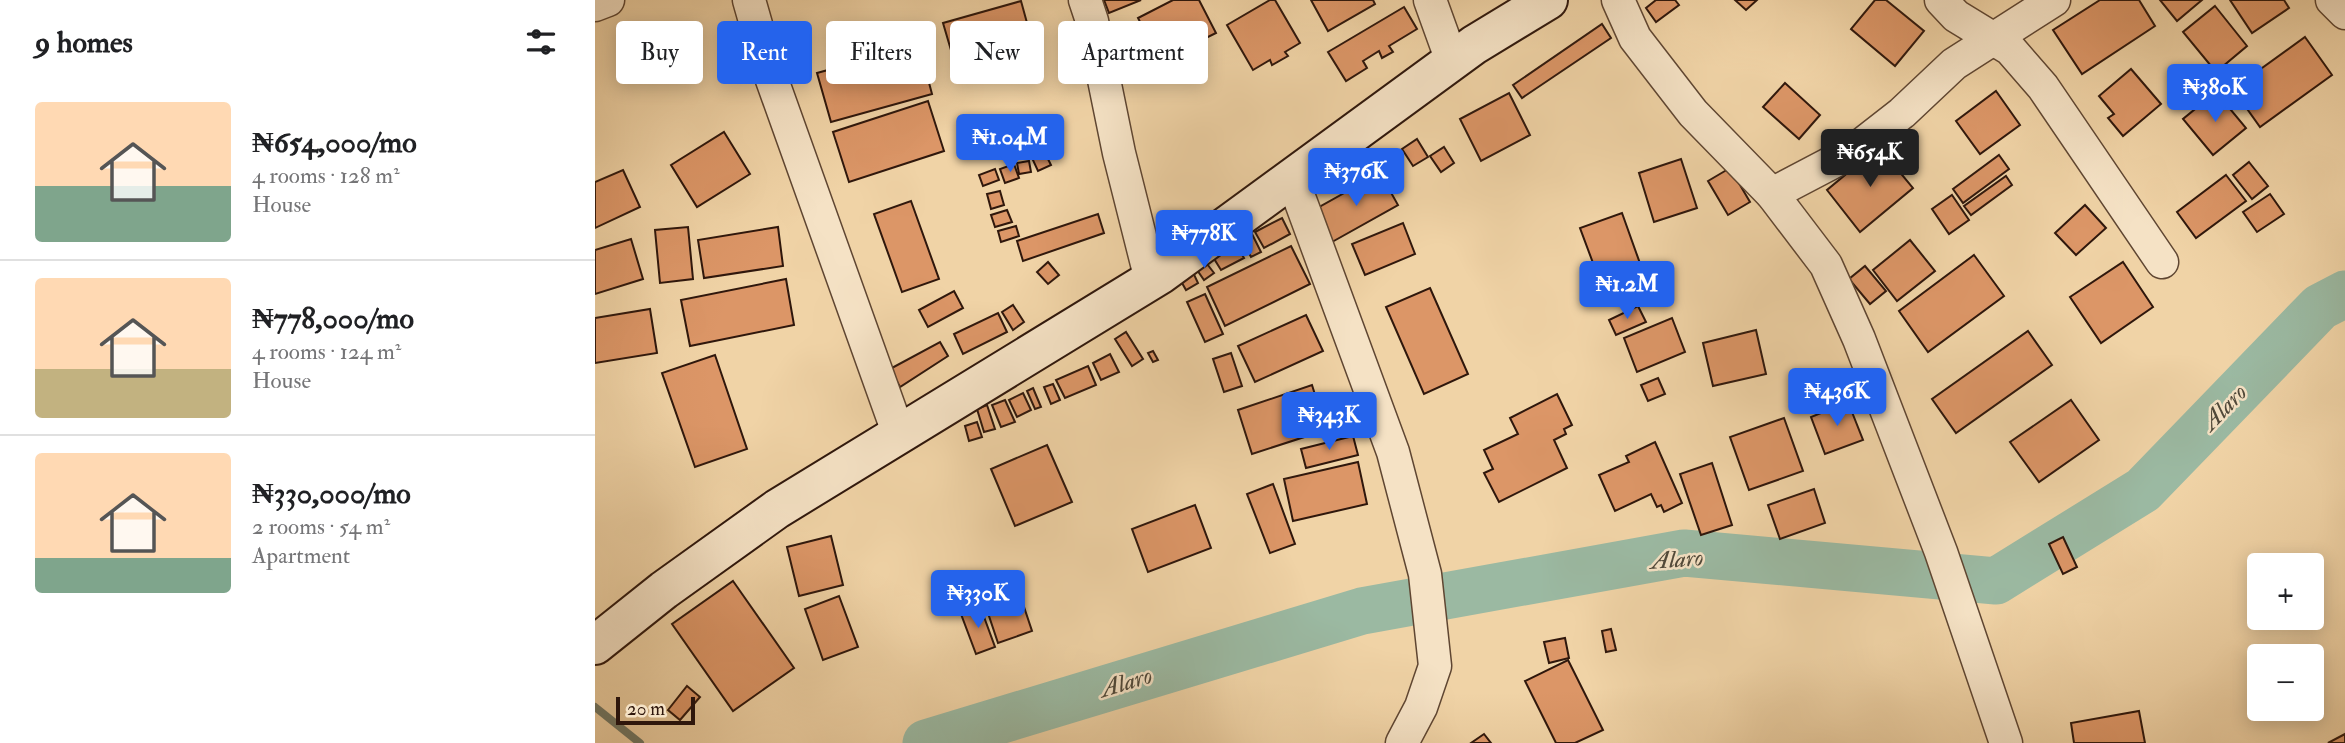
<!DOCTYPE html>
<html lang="en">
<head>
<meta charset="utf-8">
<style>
	:root { --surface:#fff; --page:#f2f2f2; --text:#202124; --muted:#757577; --line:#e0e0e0; --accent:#2563eb }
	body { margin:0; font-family:"IM FELL Double Pica",serif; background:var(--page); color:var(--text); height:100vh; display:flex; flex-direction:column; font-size:26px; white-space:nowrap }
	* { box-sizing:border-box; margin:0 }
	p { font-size:23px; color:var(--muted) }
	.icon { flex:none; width:38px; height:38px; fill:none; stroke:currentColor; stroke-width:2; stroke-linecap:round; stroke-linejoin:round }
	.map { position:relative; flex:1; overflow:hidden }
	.panel { display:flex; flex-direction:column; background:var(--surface); width:595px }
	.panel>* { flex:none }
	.banner { position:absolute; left:21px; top:21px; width:665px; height:63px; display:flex; gap:14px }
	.fabs { position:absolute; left:1652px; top:553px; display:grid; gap:14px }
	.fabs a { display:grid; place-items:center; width:77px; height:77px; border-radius:7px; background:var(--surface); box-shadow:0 4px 18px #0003; font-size:35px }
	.scale { position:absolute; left:21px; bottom:18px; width:79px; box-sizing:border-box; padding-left:7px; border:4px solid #2f170c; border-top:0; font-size:19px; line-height:24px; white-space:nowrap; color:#2f170c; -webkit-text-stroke:5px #f5e2c5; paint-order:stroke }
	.price { position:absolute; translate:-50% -60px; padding:0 16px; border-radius:7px; background:var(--accent); color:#fff; font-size:23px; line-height:46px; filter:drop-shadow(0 2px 4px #0008) }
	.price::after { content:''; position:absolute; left:50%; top:42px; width:21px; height:16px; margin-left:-10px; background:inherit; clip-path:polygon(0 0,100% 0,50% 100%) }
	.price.selected { background:#222; color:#fff }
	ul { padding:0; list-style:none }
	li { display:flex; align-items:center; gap:21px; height:175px; padding:0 35px }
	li+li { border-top:2px solid var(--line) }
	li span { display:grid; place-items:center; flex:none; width:196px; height:140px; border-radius:7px; color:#555 }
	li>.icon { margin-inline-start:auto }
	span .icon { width:84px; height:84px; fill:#fffc; stroke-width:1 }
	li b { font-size:30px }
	h2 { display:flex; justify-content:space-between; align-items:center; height:84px; padding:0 35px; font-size:30px }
	.chip { padding:0 24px; border-radius:7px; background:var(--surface); box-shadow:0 4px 18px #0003; font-size:24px; line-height:63px }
	.chip.selected { background:var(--accent); color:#fff }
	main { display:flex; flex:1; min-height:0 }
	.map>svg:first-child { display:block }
</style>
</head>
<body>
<main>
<section class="panel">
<h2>9 homes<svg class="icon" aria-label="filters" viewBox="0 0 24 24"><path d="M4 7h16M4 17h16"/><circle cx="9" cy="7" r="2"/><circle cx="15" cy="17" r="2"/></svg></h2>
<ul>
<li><span style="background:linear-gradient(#ffd9b3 60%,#7fa58c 0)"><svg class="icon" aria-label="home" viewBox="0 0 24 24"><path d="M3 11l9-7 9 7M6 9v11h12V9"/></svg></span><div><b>₦654,000/mo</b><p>4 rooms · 128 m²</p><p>House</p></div></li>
<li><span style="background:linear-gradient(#ffd9b3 65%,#c2b280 0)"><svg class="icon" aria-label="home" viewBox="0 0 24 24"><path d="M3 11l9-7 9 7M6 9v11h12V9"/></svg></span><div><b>₦778,000/mo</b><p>4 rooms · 124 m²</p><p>House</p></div></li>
<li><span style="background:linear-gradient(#ffd9b3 75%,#7fa58c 0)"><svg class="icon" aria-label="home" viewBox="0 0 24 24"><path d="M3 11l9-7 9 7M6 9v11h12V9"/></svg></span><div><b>₦330,000/mo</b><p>2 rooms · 54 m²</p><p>Apartment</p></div></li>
</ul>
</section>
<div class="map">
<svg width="1750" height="743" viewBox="0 0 1750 743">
	<rect width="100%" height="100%" fill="#f0d3a6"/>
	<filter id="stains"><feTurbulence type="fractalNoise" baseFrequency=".00286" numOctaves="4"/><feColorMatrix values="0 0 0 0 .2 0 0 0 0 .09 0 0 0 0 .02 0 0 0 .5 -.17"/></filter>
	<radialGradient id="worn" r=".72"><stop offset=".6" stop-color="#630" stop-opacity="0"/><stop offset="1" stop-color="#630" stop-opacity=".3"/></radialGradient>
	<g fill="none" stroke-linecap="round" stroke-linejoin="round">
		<path stroke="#707866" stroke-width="8" d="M0 707 45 743"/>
		<path stroke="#9bb9a2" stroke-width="47" d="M331 743 767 611 1089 553 1401 581 1548 490 1725 307 1750 294"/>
	</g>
	<g fill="#dc9667" stroke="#2f170c" stroke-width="2">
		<path d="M509 0H546L514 13Z"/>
		<path d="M578 0H604L621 33 601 43 599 39 581 48 585 54 567 64 543 18Z"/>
		<path d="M675 0H680L705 43 690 52 693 56 677 65 675 60 658 70 632 25Z"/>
		<path d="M716 0H778L780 4 733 31Z"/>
		<path d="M1061 0H1080L1084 5 1061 22 1051 8Z"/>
		<path d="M1140 0H1162L1151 10Z"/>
		<path d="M1280 0H1291L1329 31 1300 66 1256 29Z"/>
		<path d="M1505 0H1544L1560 26 1487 74 1458 30Z"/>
		<path d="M1565 0H1607L1582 21Z"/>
		<path d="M1635 0H1689L1694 8 1657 33Z"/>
		<path d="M426 1 440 52 363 74 348 23Z"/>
		<path d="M1620 6 1652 46 1621 72 1588 32Z"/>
		<path d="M809 7 822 29 794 46 798 52 787 58 784 51 768 61 772 68 751 81 733 52Z"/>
		<path d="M1007 24 1016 38 927 98 918 85Z"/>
		<path d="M1710 37 1737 75 1665 127 1638 89Z"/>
		<path d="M324 45 337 94 236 122 222 73Z"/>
		<path d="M606 51 610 58 599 64 595 56Z"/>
		<path d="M1536 69 1566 104 1528 136 1513 118 1519 114 1504 96Z"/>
		<path d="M1190 83 1225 115 1204 139 1168 107Z"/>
		<path d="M1401 91 1425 125 1385 154 1361 121Z"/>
		<path d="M1621 92 1651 128 1618 155 1588 119Z"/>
		<path d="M914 93 935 135 886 161 865 119Z"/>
		<path d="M333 101 349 151 254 182 238 132Z"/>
		<path d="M129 132 155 174 102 207 76 165Z"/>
		<path d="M822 139 833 157 818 166 807 149Z"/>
		<path d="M849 147 859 163 846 172 835 156Z"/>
		<path d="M1284 147 1318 188 1265 232 1232 190Z"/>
		<path d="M449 151 456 165 443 171 437 158Z"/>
		<path d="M1404 155 1414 169 1368 203 1358 189Z"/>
		<path d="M1086 159 1102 208 1059 222 1044 173Z"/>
		<path d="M434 161 436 172 424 174 422 163Z"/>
		<path d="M1654 162 1673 186 1657 199 1638 175Z"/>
		<path d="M419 164 424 178 410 183 405 169Z"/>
		<path d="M1135 168 1155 202 1133 215 1113 181Z"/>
		<path d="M400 169 404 180 388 186 384 175Z"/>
		<path d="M28 170 45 207 0 228V182Z"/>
		<path d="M785 173 803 205 737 242 719 210Z"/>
		<path d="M1631 175 1651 201 1601 238 1582 212Z"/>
		<path d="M1411 176 1417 185 1376 215 1369 206Z"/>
		<path d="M405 191 409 205 396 209 392 194Z"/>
		<path d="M1675 194 1689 214 1662 232 1648 212Z"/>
		<path d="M1357 195 1374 220 1354 234 1337 209Z"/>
		<path d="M316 201 344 279 307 292 279 214Z"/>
		<path d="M1490 205 1511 228 1481 255 1460 233Z"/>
		<path d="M412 210 417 222 400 227 396 215Z"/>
		<path d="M1027 213 1052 283 1011 298 985 228Z"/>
		<path d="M503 214 509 233 428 261 422 241Z"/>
		<path d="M687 218 695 234 669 248 660 232Z"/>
		<path d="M808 223 820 254 770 275 757 244Z"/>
		<path d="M421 226 424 236 406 242 403 231Z"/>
		<path d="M93 227 98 279 65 283 60 230Z"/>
		<path d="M183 227 188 266 109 278 103 240Z"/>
		<path d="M657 234 666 252 656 257 647 240Z"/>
		<path d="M36 239 48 279 0 294V250Z"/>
		<path d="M1315 240 1340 271 1302 301 1278 270Z"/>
		<path d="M641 244 649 258 626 270 618 257Z"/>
		<path d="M696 246 715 284 630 326 612 287Z"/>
		<path d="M1379 255 1409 296 1333 352 1304 311Z"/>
		<path d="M609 260 619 273 609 280 600 267Z"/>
		<path d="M453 262 464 275 453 284 442 272Z"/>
		<path d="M1528 262 1558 307 1506 343 1475 297Z"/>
		<path d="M595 266 603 283 591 290 582 274Z"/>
		<path d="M1270 266 1291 291 1275 304 1254 279Z"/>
		<path d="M191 279 199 325 95 346 86 300Z"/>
		<path d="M835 288 873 374 829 394 791 307Z"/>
		<path d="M359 291 368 308 333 327 324 310Z"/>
		<path d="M610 294 628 334 610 342 592 302Z"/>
		<path d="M418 305 429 322 418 330 407 312Z"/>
		<path d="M1043 306 1051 322 1021 335 1014 320Z"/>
		<path d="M55 309 62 353 0 363V318Z"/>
		<path d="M403 313 412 332 368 354 359 334Z"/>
		<path d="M711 315 728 351 660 382 643 346Z"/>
		<path d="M1077 318 1090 352 1042 372 1029 338Z"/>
		<path d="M1161 330 1171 374 1118 386 1108 343Z"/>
		<path d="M1433 331 1457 365 1361 433 1337 399Z"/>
		<path d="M531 332 548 359 537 366 520 339Z"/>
		<path d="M345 342 353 356 305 387 295 369Z"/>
		<path d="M558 351 563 360 558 362 553 353Z"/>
		<path d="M636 353 647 386 629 392 618 359Z"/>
		<path d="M515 354 524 372 506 380 498 363Z"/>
		<path d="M120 355 152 449 100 467 67 373Z"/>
		<path d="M493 366 501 385 470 398 461 380Z"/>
		<path d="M1063 378 1070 394 1053 401 1046 385Z"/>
		<path d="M458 384 465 400 456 404 449 387Z"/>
		<path d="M717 385 731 430 657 454 643 410Z"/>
		<path d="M438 388 446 407 440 409 432 391Z"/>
		<path d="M428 393 436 410 422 417 414 400Z"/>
		<path d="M962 394 977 425 969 429 971 434 959 440 972 468 904 502 889 473 898 469 889 450 923 434 915 418Z"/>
		<path d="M410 400 420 422 406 427 397 405Z"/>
		<path d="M1476 400 1504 440 1444 482 1415 442Z"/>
		<path d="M1253 402 1268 440 1230 454 1216 417Z"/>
		<path d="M392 405 400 429 389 432 382 409Z"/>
		<path d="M1189 418 1208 471 1154 490 1135 437Z"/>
		<path d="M382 422 387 437 374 441 370 426Z"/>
		<path d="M758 436 763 455 711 468 706 449Z"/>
		<path d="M1060 442 1087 503 1069 512 1066 505 1062 507 1056 494 1020 511 1004 475 1034 462 1031 456Z"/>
		<path d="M452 445 477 502 420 526 396 469Z"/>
		<path d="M763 462 772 504 698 521 689 479Z"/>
		<path d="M1117 463 1137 525 1106 535 1085 474Z"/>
		<path d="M678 484 700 544 675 553 652 494Z"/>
		<path d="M1219 489 1230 523 1185 539 1173 505Z"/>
		<path d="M600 505 616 548 553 572 537 529Z"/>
		<path d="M236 536 248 585 204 596 192 547Z"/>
		<path d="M1468 537 1482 567 1468 574 1454 544Z"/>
		<path d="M138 581 199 668 138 711 77 624Z"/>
		<path d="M422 586 437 631 403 643 388 598Z"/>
		<path d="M244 596 263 647 228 660 210 609Z"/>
		<path d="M385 606 400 647 381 654 366 614Z"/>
		<path d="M1016 629 1021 650 1011 652 1007 631Z"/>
		<path d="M970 638 974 658 954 663 949 642Z"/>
		<path d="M973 660 1008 730 980 743H961L930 681Z"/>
		<path d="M92 686 105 697 85 720 73 710Z"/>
		<path d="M1544 711 1550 743H1479L1476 723Z"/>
		<path d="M889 734 896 743H876Z"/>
		<path d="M1750 734V743H1733Z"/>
	</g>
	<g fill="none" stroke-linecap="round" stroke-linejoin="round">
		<g stroke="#5f4632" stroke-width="35">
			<g id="street">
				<path d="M154 0 176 77 304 435"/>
				<path d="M490 0 497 21 524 153 556 280"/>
				<path d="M835 0 857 61"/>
				<path d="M1023 0 1040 38 1098 113 1177 194 1231 265 1264 339 1346 552 1411 743"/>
				<path d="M1346 0 1361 16 1415 49 1448 87 1567 262"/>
				<path d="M1737 0 1750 13"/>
				<path d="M0 5 13 0"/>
				<path d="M697 178 798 452 830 574 840 666 826 707 807 743"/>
				<path d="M1177 194 1257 152 1307 113 1359 64 1459 0"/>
			</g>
		</g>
		<g stroke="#2f170c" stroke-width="42">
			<path id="secondary" d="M0 645 69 590 182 509 566 274 879 45 953 0"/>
		</g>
		<use href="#street" stroke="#f5e2c5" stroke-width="32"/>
		<use href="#secondary" stroke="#f5e2c5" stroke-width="38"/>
	</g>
	<g text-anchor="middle" stroke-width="5" stroke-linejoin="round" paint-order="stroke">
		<g font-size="24" font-style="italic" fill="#4f4839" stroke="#f5e2c5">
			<text transform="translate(1629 407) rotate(-46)" y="8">Alaro</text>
			<text transform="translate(1082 559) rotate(-4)" y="8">Alaro</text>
			<text transform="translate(531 682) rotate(-17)" y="8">Alaro</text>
		</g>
	</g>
	<rect width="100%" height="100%" filter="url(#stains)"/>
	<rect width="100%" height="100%" fill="url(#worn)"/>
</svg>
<div class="fabs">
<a>+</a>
<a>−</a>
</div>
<div class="scale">20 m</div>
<b class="price" style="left:1620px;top:124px">₦380K</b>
<b class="price" style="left:415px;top:174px">₦1.04M</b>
<b class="price selected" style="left:1275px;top:189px">₦654K</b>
<b class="price" style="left:761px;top:208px">₦376K</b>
<b class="price" style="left:609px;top:270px">₦778K</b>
<b class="price" style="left:1032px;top:321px">₦1.2M</b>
<b class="price" style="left:1242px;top:428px">₦436K</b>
<b class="price" style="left:734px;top:452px">₦343K</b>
<b class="price" style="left:383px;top:630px">₦330K</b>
<div class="banner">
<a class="chip">Buy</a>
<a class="chip selected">Rent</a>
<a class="chip">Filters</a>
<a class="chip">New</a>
<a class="chip">Apartment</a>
</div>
</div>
</main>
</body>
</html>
